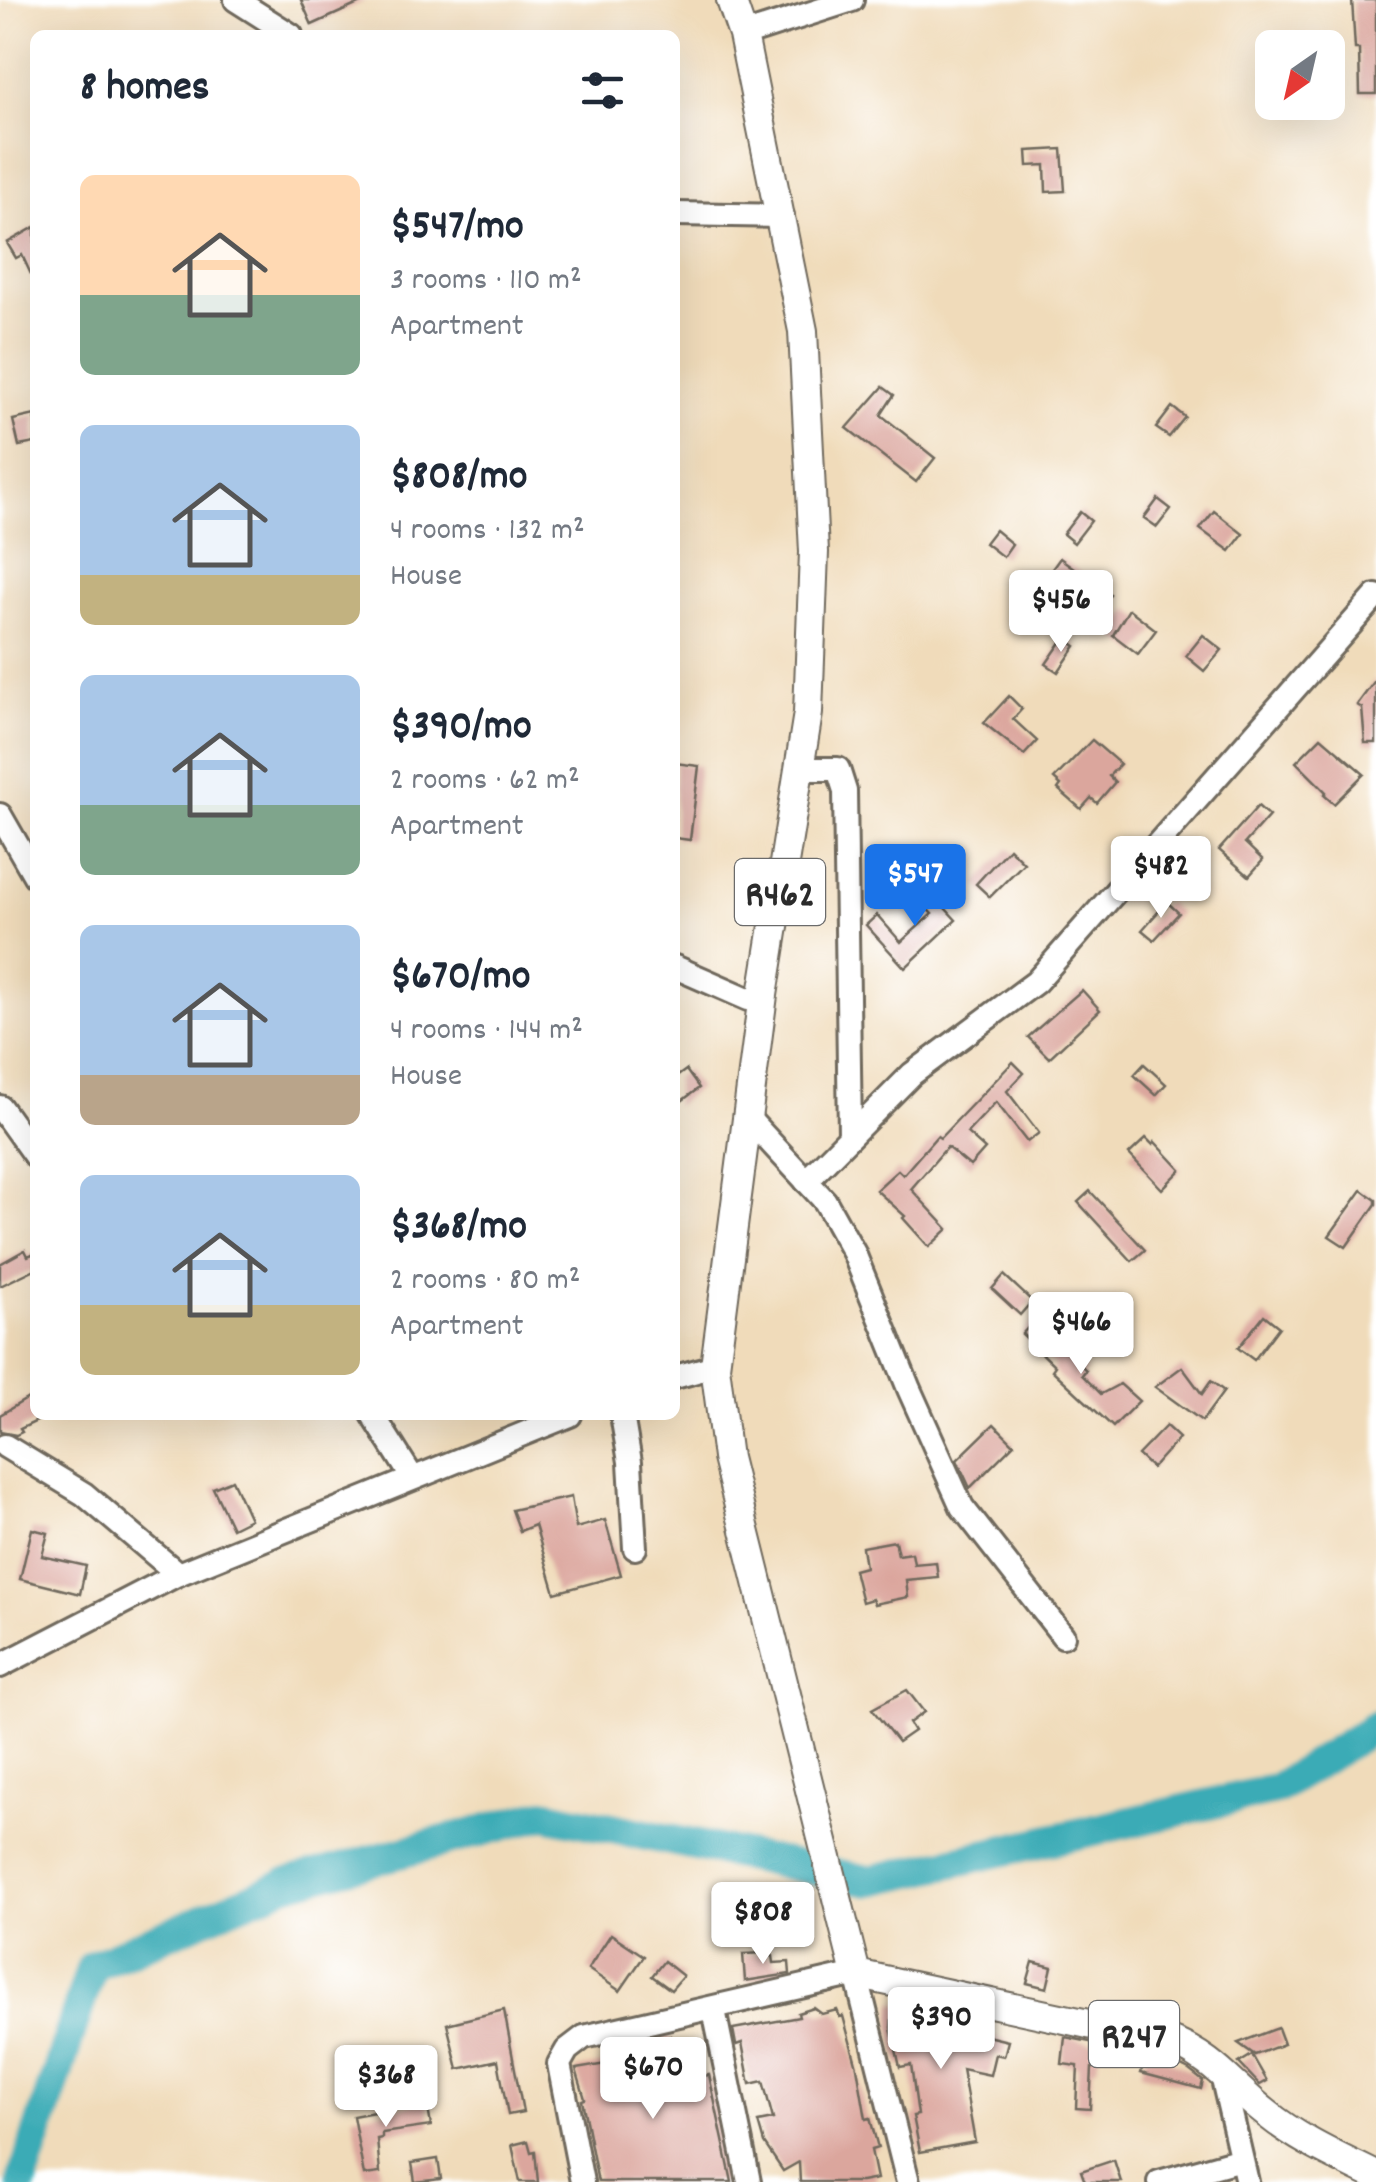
<!DOCTYPE html>
<html lang="en">
<head>
<meta charset="utf-8">
<style>
	:root { --surface:#fff; --page:#f6f6f7; --text:#1f2937; --muted:#747a83; --accent:#1a73e8 }
	body { margin:0; font-family:Dekko,sans-serif; background:var(--page); color:var(--text); height:100vh; display:flex; flex-direction:column; font-size:38px; white-space:nowrap }
	* { box-sizing:border-box; margin:0 }
	p { font-size:32px; color:var(--muted) }
	.icon { flex:none; width:55px; height:55px; fill:none; stroke:currentColor; stroke-width:2; stroke-linecap:round; stroke-linejoin:round }
	.map { position:relative; flex:1; overflow:hidden }
	.sheet { position:absolute; left:30px; top:30px; width:650px; height:1390px; display:flex; flex-direction:column; background:var(--surface); border-radius:15px; box-shadow:0 10px 40px #0002 }
	.sheet>* { flex:none }
	.needle { width:65px; rotate:214deg }
	.buttons { position:absolute; left:1255px; top:30px; display:grid; gap:20px }
	.buttons a { display:grid; place-items:center; width:90px; height:90px; border-radius:15px; background:var(--surface); box-shadow:0 10px 40px #0002; font-size:50px }
	.price { position:absolute; translate:-50% -85px; padding:0 22px; border-radius:10px; background:#fff; color:#222; font-size:32px; line-height:65px; filter:drop-shadow(0 2px 5px #0008) }
	.price::after { content:''; position:absolute; left:50%; top:60px; width:30px; height:22px; margin-left:-15px; background:inherit; clip-path:polygon(0 0,100% 0,50% 100%) }
	.price.on { background:var(--accent); color:#fff }
	ul { padding:0; list-style:none }
	li { display:flex; align-items:center; gap:30px; height:250px; padding:0 50px }
	li span { display:grid; place-items:center; flex:none; width:280px; height:200px; border-radius:15px; color:#555 }
	li>.icon { margin-inline-start:auto }
	span .icon { width:120px; height:120px; fill:#fffc; stroke-width:1 }
	li b { font-size:42px }
	h2 { display:flex; justify-content:space-between; align-items:center; height:120px; padding:0 50px; font-size:42px }
	.map>svg:first-child { display:block }
</style>
</head>
<body>
<div class="map">
<svg width="1376" height="2182" viewBox="0 0 1376 2182">
	<rect width="100%" height="100%" fill="#fff"/>
	<filter id="ink" filterUnits="userSpaceOnUse"><feTurbulence type="fractalNoise" baseFrequency=".01" numOctaves="2"/><feDisplacementMap in="SourceGraphic" scale="20" xChannelSelector="R" yChannelSelector="G"/><feConvolveMatrix kernelMatrix="1 2 1 2 8 2 1 2 1" color-interpolation-filters="sRGB"/></filter>
	<filter id="wash" filterUnits="userSpaceOnUse"><feTurbulence type="fractalNoise" baseFrequency=".0048" numOctaves="4" result="noise"/><feDisplacementMap in="SourceGraphic" scale="40" xChannelSelector="R" yChannelSelector="G"/><feGaussianBlur stdDeviation="2.25" result="paint"/><feColorMatrix in="noise" values="0 0 0 0 0 0 0 0 0 0 0 0 0 0 0 0 0 1.4 0 .05"/><feComposite in="paint" operator="in"/></filter>
	<g filter="url(#wash)">
		<rect width="100%" height="100%" fill="#f0dbba"/>
		<g fill="none" stroke-linecap="round" stroke-linejoin="round">
			<path stroke="#3aabb6" stroke-width="32" d="M22 2182 92 1966 285 1884 544 1814 869 1881 1276 1789 1376 1726"/>
		</g>
		<g id="blocks">
			<g fill="#dba69d">
				<path d="M301 0H367L312 25Z"/>
				<path d="M1352 0H1376V94H1360L1359 49H1355Z"/>
				<path d="M1062 149 1065 191 1046 192 1045 165 1028 166 1027 151Z"/>
				<path d="M35 227V283L22 255 16 258 7 243Z"/>
				<path d="M883 387 894 395 881 415 935 458 916 482 847 428Z"/>
				<path d="M1172 407 1185 417 1169 437 1156 428Z"/>
				<path d="M35 415V443L19 446 13 420Z"/>
				<path d="M1158 499 1171 509 1157 527 1144 518Z"/>
				<path d="M1214 511 1243 534 1230 551 1200 529Z"/>
				<path d="M1080 512 1091 521 1074 543 1063 534Z"/>
				<path d="M995 530 1012 544 1003 557 985 543Z"/>
				<path d="M1060 558 1110 594 1092 620 1042 583Z"/>
				<path d="M1129 609 1156 630 1138 654 1113 635Z"/>
				<path d="M1203 635 1222 650 1204 671 1186 656Z"/>
				<path d="M1064 638 1076 646 1058 672 1046 664Z"/>
				<path d="M1376 679V743H1365L1362 708 1357 705Z"/>
				<path d="M1009 696 1022 709 1013 719 1037 741 1024 755 984 723Z"/>
				<path d="M1321 737 1364 774 1334 804 1324 795 1326 792 1296 762Z"/>
				<path d="M1092 740 1120 764 1109 776 1115 782 1097 803 1091 798 1081 809 1058 789 1061 785 1054 779Z"/>
				<path d="M675 763 699 766 690 840 675 838Z"/>
				<path d="M1258 806 1269 816 1245 843 1263 860 1249 876 1219 850Z"/>
				<path d="M1009 848 1024 863 990 897 976 884Z"/>
				<path d="M922 883 956 920 905 968 866 925 877 915 901 942 932 914 912 893Z"/>
				<path d="M1167 902 1179 913 1154 940 1142 930Z"/>
				<path d="M1082 990 1100 1010 1049 1058 1028 1037Z"/>
				<path d="M1013 1062 1024 1073 1007 1091 1039 1133 1027 1142 996 1102 967 1133 985 1149 970 1166 947 1147 911 1189 948 1229 929 1247 903 1218 905 1216 876 1190 898 1170 903 1175 937 1136 940 1138Z"/>
				<path d="M1144 1064 1166 1084 1156 1095 1134 1075Z"/>
				<path d="M686 1070 699 1088 675 1106V1078Z"/>
				<path d="M1146 1138 1153 1145 1155 1142 1181 1170 1162 1189 1129 1154Z"/>
				<path d="M1362 1190 1376 1200V1204L1346 1247 1329 1236Z"/>
				<path d="M1090 1191 1145 1250 1132 1261 1078 1202Z"/>
				<path d="M25 1250 28 1256 35 1253V1269L0 1286V1264Z"/>
				<path d="M1004 1275 1032 1301 1020 1315 992 1289Z"/>
				<path d="M1264 1315 1279 1327 1254 1360 1238 1348Z"/>
				<path d="M1036 1319 1086 1370 1082 1375 1101 1394 1120 1384 1139 1401 1113 1427 1052 1370 1055 1366 1022 1334Z"/>
				<path d="M1182 1367 1202 1394 1211 1381 1224 1391 1202 1421 1155 1387Z"/>
				<path d="M35 1394V1415L41 1419 20 1429 22 1432 16 1435 0 1432V1415Z"/>
				<path d="M994 1424 1014 1444 970 1488 957 1460Z"/>
				<path d="M1166 1426 1179 1438 1152 1468 1138 1455Z"/>
				<path d="M232 1480 250 1519 232 1528 213 1488Z"/>
				<path d="M571 1497 576 1528 605 1520 621 1575 555 1593 535 1525 520 1531 512 1510Z"/>
				<path d="M32 1529 48 1533 42 1556 86 1566 80 1594 20 1579Z"/>
				<path d="M895 1541 898 1555 912 1553 914 1564 936 1562 938 1577 906 1580 908 1597 874 1604 872 1599 862 1602 854 1570 865 1567 862 1547Z"/>
				<path d="M907 1690 924 1712 909 1723 914 1731 898 1742 872 1709Z"/>
				<path d="M611 1934 644 1956 620 1991 588 1969Z"/>
				<path d="M766 1953V1956H773L774 1963 789 1962 790 1974 745 1981 743 1954Z"/>
				<path d="M664 1961 683 1976 671 1990 652 1976Z"/>
				<path d="M1033 1962 1052 1967 1047 1988 1027 1983Z"/>
				<path d="M893 2002 919 2006 918 2013 967 2020 966 2031 1008 2041 1004 2056 995 2054 990 2075 962 2069 975 2142 920 2152 913 2116 918 2115 911 2065 900 2067 891 2028Z"/>
				<path d="M814 2008 822 2014 837 2010 840 2017 843 2016 857 2067 866 2119 870 2118 878 2148 871 2150 877 2179 861 2182H800L799 2162 783 2171 764 2143 758 2122 773 2119 763 2081 750 2084 742 2043 736 2045 733 2029 799 2017 798 2013Z"/>
				<path d="M504 2010 523 2112 508 2115 498 2060 458 2069 447 2024Z"/>
				<path d="M1278 2028 1284 2044 1255 2055 1238 2043Z"/>
				<path d="M670 2036 678 2081 709 2075 732 2182H598L582 2100 585 2099 576 2069 654 2056 651 2040Z"/>
				<path d="M1065 2037 1100 2044 1097 2068H1092L1090 2109 1076 2108 1078 2066 1062 2064Z"/>
				<path d="M1146 2054 1167 2059 1189 2070 1203 2081 1201 2089 1141 2073Z"/>
				<path d="M1252 2055 1267 2081 1260 2085 1239 2063Z"/>
				<path d="M427 2102 431 2126 382 2133V2138L377 2139 380 2173 364 2175 353 2116Z"/>
				<path d="M528 2141 531 2152 535 2151 538 2182H520L512 2145Z"/>
				<path d="M438 2159 441 2179 415 2182 412 2163Z"/>
				<path d="M1114 2160 1121 2182H1085L1081 2171Z"/>
			</g>
		</g>
	</g>
	<g filter="url(#ink)">
		<use href="#blocks" fill-opacity="0" stroke="#70695d" stroke-width="2.5"/>
		<g fill="none" stroke-linecap="round" stroke-linejoin="round">
			<g stroke="#70695d" stroke-width="28">
				<g id="minor">
					<path d="M236 0 291 35"/>
					<path d="M743 35 852 0"/>
					<path d="M675 214 782 216"/>
					<path d="M799 769H838L845 791 850 1135"/>
					<path d="M0 815 35 876"/>
					<path d="M675 967 748 999 763 995"/>
					<path d="M0 1107 35 1156"/>
					<path d="M747 1117 825 1201 854 1253 909 1389 962 1507 1063 1636"/>
					<path d="M806 1181 912 1074 1036 982 1376 596"/>
					<path d="M675 1377 715 1366"/>
					<path d="M373 1415 412 1477"/>
					<path d="M622 1415 630 1462 635 1548"/>
					<path d="M5 1446 84 1494 178 1574"/>
					<path d="M0 1666 178 1574 570 1415"/>
					<path d="M714 2010 749 2182"/>
					<path d="M1221 2071 1247 2182"/>
					<path d="M582 2182 559 2064 567 2050 584 2037 856 1974 908 2182"/>
					<path d="M1159 2182 1241 2159"/>
				</g>
			</g>
			<g stroke="#70695d" stroke-width="32">
				<path id="major" d="M731 0 743 35 803 331 814 552 808 713 763 995 715 1366 727 1458 856 1974 1172 2042C1212 2057 1233 2087 1266 2113 1299 2140 1338 2157 1376 2176"/>
			</g>
			<use href="#minor" stroke="#fff" stroke-width="22"/>
			<use href="#major" stroke="#fff" stroke-width="28"/>
		</g>
	</g>
	<g text-anchor="middle" stroke-width="10" stroke-linejoin="round" paint-order="stroke">
		<g fill="#fff" stroke="#6b6b6b" stroke-width="2.5">
			<rect x="735" y="859" width="90" height="66" rx="8"/>
			<rect x="1089" y="2001" width="90" height="66" rx="8"/>
		</g>
		<g font-size="38" font-weight="bold" fill="#2b2b2b">
			<text x="780" y="905">R462</text>
			<text x="1134" y="2047">R247</text>
		</g>
	</g>
</svg>
<div class="buttons">
<a><svg class="needle" viewBox="-14 -14 28 28"><path d="M0-13l5 13h-10z" fill="#e53935"/><path d="M0 13l5-13h-10z" fill="#747a83"/></svg></a>
</div>
<b class="price" style="left:1061px;top:655px">$456</b>
<b class="price" style="left:1161px;top:921px">$482</b>
<b class="price on" style="left:915px;top:929px">$547</b>
<b class="price" style="left:1081px;top:1377px">$466</b>
<b class="price" style="left:763px;top:1967px">$808</b>
<b class="price" style="left:941px;top:2072px">$390</b>
<b class="price" style="left:653px;top:2122px">$670</b>
<b class="price" style="left:386px;top:2130px">$368</b>
<section class="sheet">
<h2>8 homes<svg class="icon" aria-label="filters" viewBox="0 0 24 24"><path d="M4 7h16M4 17h16"/><circle cx="9" cy="7" r="2"/><circle cx="15" cy="17" r="2"/></svg></h2>
<ul>
<li><span style="background:linear-gradient(#ffd9b3 60%,#7fa58c 0)"><svg class="icon" aria-label="home" viewBox="0 0 24 24"><path d="M3 11l9-7 9 7M6 9v11h12V9"/></svg></span><div><b>$547/mo</b><p>3 rooms · 110 m²</p><p>Apartment</p></div></li>
<li><span style="background:linear-gradient(#a9c7e8 75%,#c2b280 0)"><svg class="icon" aria-label="home" viewBox="0 0 24 24"><path d="M3 11l9-7 9 7M6 9v11h12V9"/></svg></span><div><b>$808/mo</b><p>4 rooms · 132 m²</p><p>House</p></div></li>
<li><span style="background:linear-gradient(#a9c7e8 65%,#7fa58c 0)"><svg class="icon" aria-label="home" viewBox="0 0 24 24"><path d="M3 11l9-7 9 7M6 9v11h12V9"/></svg></span><div><b>$390/mo</b><p>2 rooms · 62 m²</p><p>Apartment</p></div></li>
<li><span style="background:linear-gradient(#a9c7e8 75%,#b9a48a 0)"><svg class="icon" aria-label="home" viewBox="0 0 24 24"><path d="M3 11l9-7 9 7M6 9v11h12V9"/></svg></span><div><b>$670/mo</b><p>4 rooms · 144 m²</p><p>House</p></div></li>
<li><span style="background:linear-gradient(#a9c7e8 65%,#c2b280 0)"><svg class="icon" aria-label="home" viewBox="0 0 24 24"><path d="M3 11l9-7 9 7M6 9v11h12V9"/></svg></span><div><b>$368/mo</b><p>2 rooms · 80 m²</p><p>Apartment</p></div></li>
</ul>
</section>
</div>
</body>
</html>
